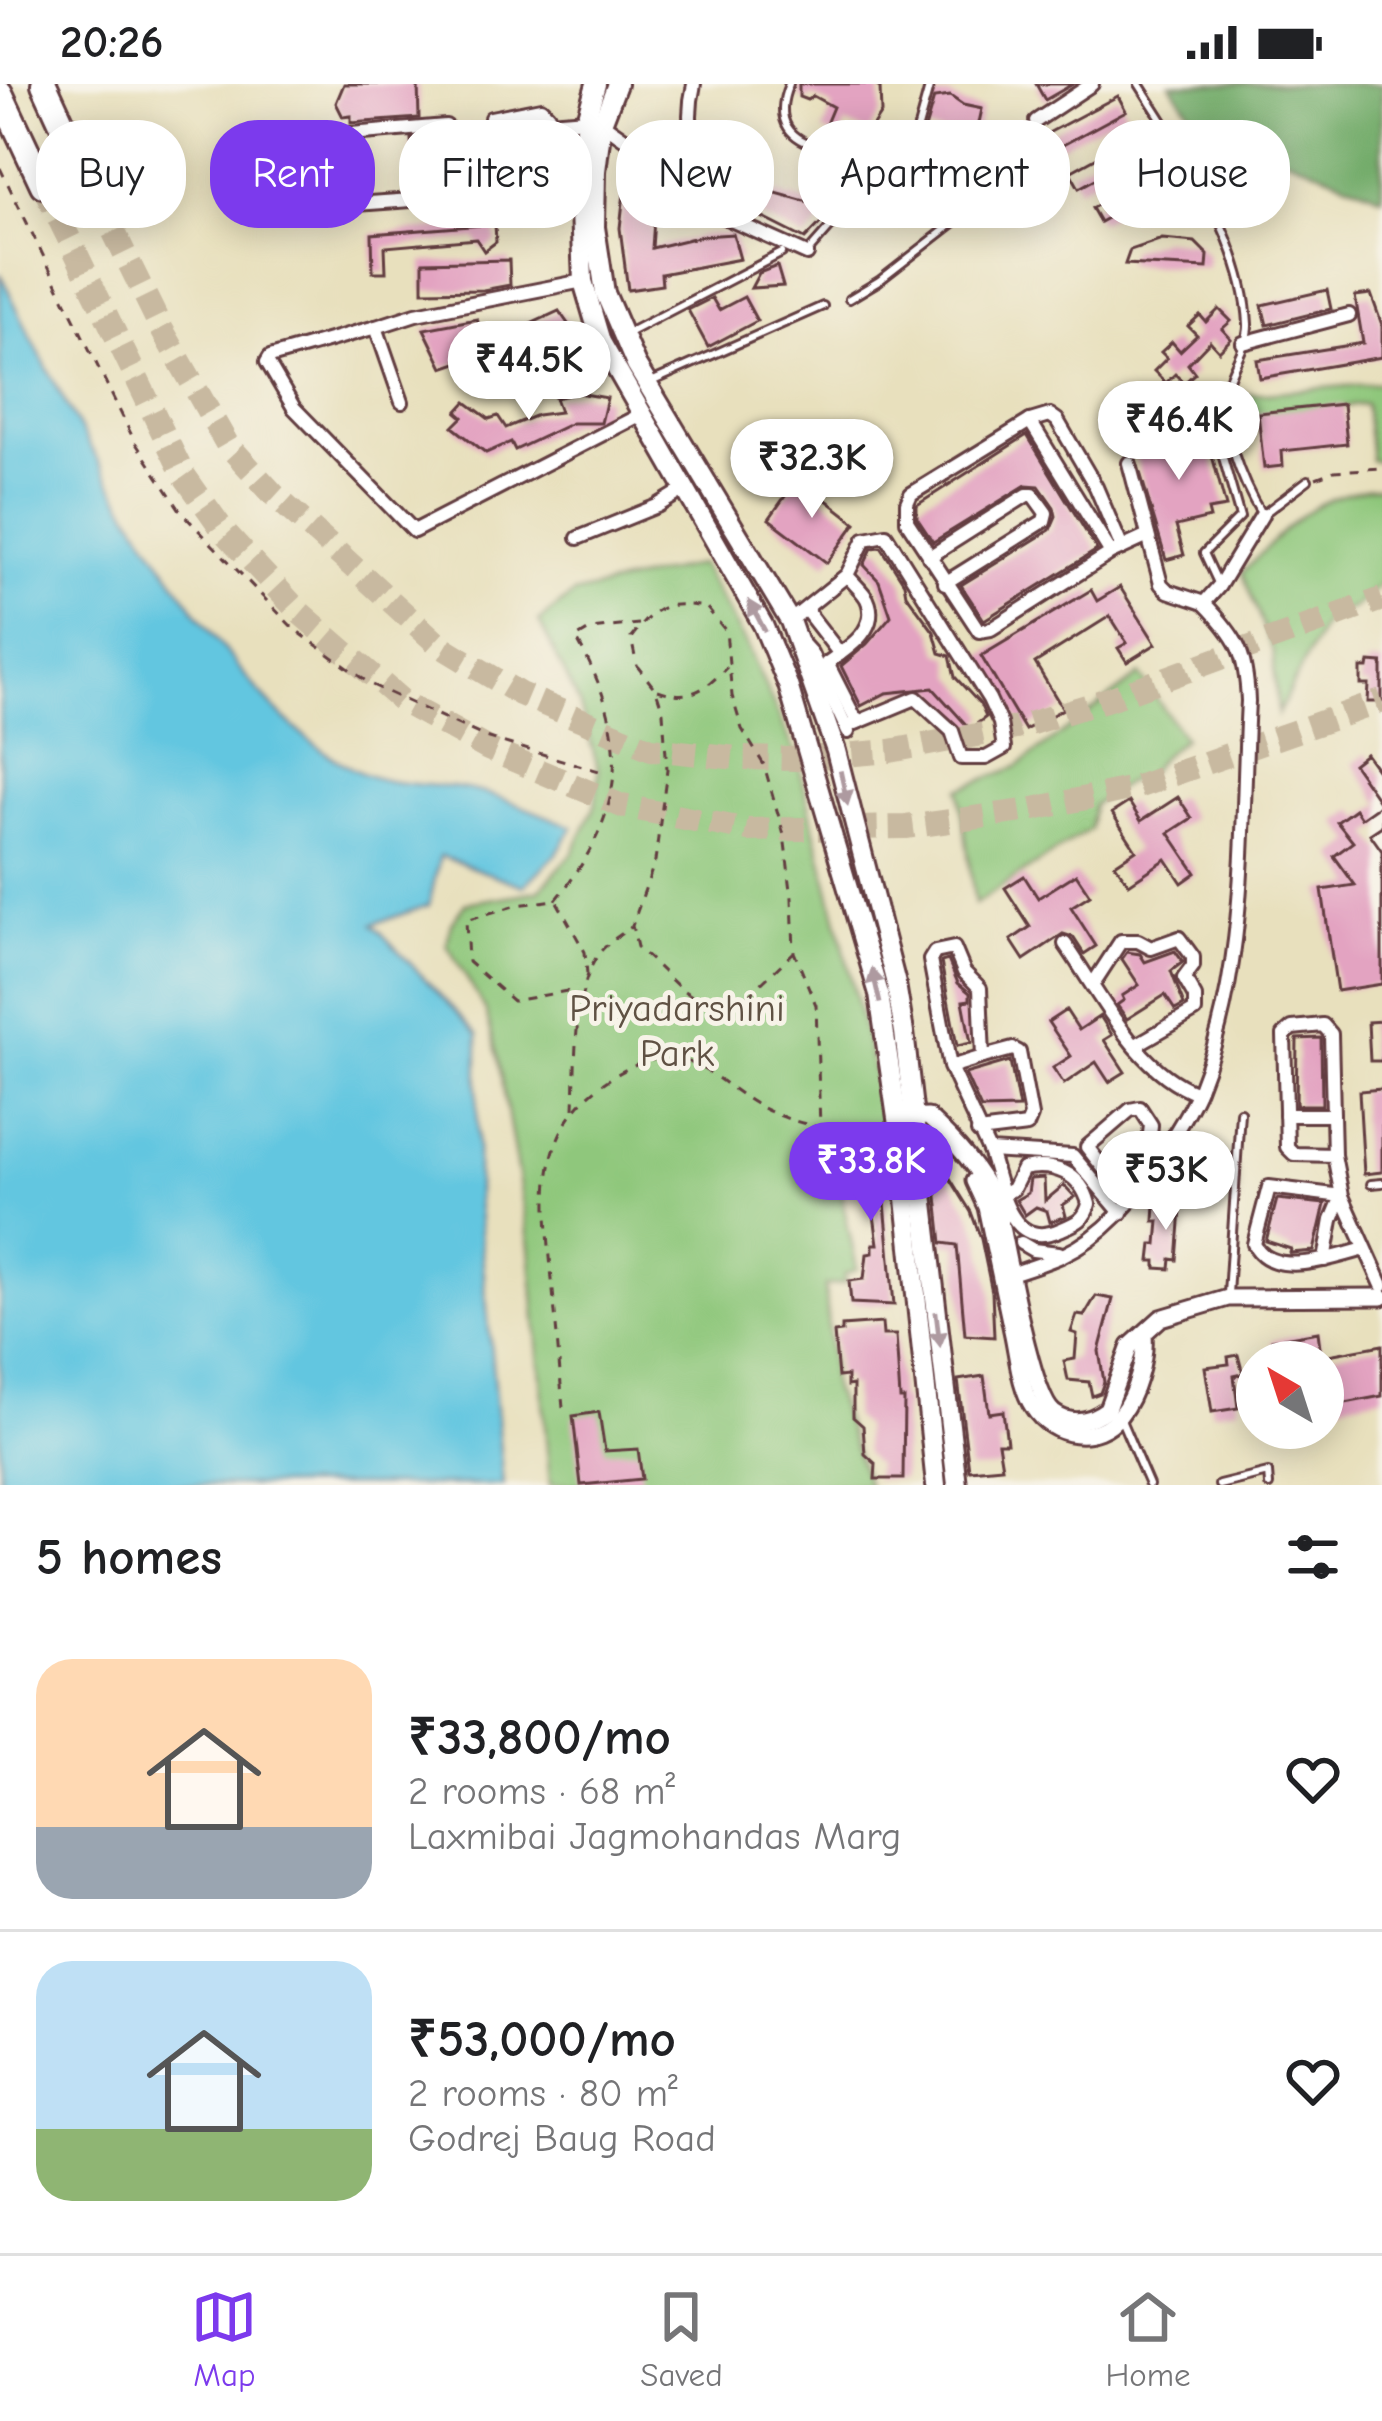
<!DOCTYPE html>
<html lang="en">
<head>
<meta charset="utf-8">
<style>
	:root { --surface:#fff; --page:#f6f6f6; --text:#202124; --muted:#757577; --line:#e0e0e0; --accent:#7c3aed }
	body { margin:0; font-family:"Comic Neue",sans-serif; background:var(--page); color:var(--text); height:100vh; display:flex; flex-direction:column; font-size:45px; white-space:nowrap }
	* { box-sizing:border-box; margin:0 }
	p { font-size:39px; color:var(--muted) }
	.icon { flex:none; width:66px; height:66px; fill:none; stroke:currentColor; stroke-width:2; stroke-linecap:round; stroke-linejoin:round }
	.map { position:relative; height:1401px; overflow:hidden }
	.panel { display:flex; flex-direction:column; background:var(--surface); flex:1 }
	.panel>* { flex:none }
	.banner { position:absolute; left:36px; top:36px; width:1311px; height:108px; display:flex; gap:24px }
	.needle { width:78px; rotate:321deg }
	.tools { position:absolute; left:1236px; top:1257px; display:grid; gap:24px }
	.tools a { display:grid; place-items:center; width:108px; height:108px; border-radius:50%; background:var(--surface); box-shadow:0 6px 30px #0003; font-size:60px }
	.price { position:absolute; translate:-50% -102px; padding:0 27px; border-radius:42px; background:#fff; color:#222; font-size:39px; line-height:78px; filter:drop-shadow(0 3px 6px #0008) }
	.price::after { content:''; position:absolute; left:50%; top:72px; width:36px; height:27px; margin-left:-18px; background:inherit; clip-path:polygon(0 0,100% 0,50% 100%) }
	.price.selected { background:var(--accent); color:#fff }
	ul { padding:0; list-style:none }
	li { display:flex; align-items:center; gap:36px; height:300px; padding:0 36px }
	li+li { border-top:3px solid var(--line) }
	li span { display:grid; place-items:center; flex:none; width:336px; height:240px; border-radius:36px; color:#555 }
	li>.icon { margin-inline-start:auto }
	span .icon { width:144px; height:144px; fill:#fffc; stroke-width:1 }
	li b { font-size:51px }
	h2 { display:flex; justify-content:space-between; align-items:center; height:144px; padding:0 36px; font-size:51px }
	.tag { padding:0 42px; border-radius:48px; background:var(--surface); box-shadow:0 6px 30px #0003; font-size:42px; line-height:108px }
	.tag.selected { background:var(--accent); color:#fff }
	.status { display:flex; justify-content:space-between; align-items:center; height:84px; padding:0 60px; background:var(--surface); direction:ltr }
	.status svg { height:33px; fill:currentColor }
	.tabs { display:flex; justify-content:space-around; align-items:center; height:168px; border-top:3px solid var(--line); background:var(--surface); font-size:33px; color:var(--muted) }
	.tabs a { display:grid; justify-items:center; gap:6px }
	.tabs .selected { color:var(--accent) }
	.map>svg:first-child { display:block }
</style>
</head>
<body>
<div class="status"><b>20:26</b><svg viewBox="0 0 49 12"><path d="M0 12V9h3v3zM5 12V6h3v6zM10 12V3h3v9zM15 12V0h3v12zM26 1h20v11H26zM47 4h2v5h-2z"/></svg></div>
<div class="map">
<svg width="1382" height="1401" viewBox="0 0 1382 1401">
	<rect width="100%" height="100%" fill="#f7f3e8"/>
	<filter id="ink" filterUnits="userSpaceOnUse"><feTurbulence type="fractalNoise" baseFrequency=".00833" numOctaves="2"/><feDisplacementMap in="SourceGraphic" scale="24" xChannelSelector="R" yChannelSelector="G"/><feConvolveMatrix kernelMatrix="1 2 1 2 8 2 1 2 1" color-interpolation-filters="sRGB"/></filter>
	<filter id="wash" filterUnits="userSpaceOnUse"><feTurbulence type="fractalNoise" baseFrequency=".004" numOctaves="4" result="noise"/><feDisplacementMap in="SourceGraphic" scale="48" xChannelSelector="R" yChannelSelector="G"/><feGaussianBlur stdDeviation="2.7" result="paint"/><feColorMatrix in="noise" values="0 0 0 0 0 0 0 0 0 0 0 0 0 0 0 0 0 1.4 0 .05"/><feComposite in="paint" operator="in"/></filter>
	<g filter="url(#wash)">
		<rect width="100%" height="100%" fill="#e8e0bd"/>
		<g fill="#8fc77b" stroke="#6c7353" stroke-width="3">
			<path d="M1382 299V377L1371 376 1365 320 1235 335 1231 312Z"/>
			<path d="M1370 404H1382V498L1355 523 1326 535 1278 630 1273 568 1242 489C1288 444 1303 416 1370 404Z"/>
			<path d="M700 480 747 562 797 673 884 1029 888 1050 829 1052 857 1185 844 1191 845 1199 825 1202 832 1302 868 1401H550L530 1163 498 973 485 925 447 861 451 839 466 819 538 807 573 769 595 722 599 687 579 619 539 537 574 510Z"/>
			<path d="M1140 591 1184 654 1161 673 1143 697H1129L1093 721 1090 745 975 820 959 705 1017 683Z"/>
		</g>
		<path fill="#73ac6b" stroke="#5e664b" stroke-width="3" d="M1170 0H1382V113L1197 37Z"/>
		<path fill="#62c6e0" stroke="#567286" stroke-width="3" d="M0 189C58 311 114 413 193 523 237 584 285 649 353 685 387 703 423 699 460 704 499 710 537 729 573 743L556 770 524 802 440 772 429 821 373 840 478 951 477 1113 503 1401H0Z"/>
		<g id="blocks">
			<g fill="#e3a3c1">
				<path d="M344 0H418L419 34 351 39V32L343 33 336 19Z"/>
				<path d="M799 0H873L880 4 881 29 868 49 846 40 840 54 823 47 833 23 813 12 807 16 799 13Z"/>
				<path d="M1036 0H1073L1045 16Z"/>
				<path d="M950 12 963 21 982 25 975 57 925 45 934 14Z"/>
				<path d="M1118 12 1126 27 1046 70 1037 55Z"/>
				<path d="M538 36 541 91 505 92 502 43Z"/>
				<path d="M1148 45 1157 61 1079 104 1070 88Z"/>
				<path d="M442 53 445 59 439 60 441 99 414 100 411 55Z"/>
				<path d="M1173 80 1181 93 1100 138 1092 124Z"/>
				<path d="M627 82 645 83 657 93 652 164 702 152 733 150 740 175 661 190 662 201 628 206 620 144Z"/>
				<path d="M733 97 834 125 805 155 726 115Z"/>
				<path d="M495 140 496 158 484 167 476 155 385 163 386 188H373L372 150Z"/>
				<path d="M1162 155 1195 158 1208 171 1207 184 1125 180 1130 166Z"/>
				<path d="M509 176 510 201 483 206 423 207V178Z"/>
				<path d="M777 182 783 202 751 204 759 189Z"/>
				<path d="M1327 206 1331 225 1267 241 1262 221Z"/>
				<path d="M1371 210 1382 241V273L1260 294 1257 276 1363 259 1355 212Z"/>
				<path d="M744 213 757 237 708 263 688 226 712 214 719 226Z"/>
				<path d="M1219 225 1231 237 1222 245 1231 255 1219 267 1210 257 1188 280 1195 289 1184 299 1175 290 1166 299 1154 287 1167 274 1161 268 1172 258 1180 267 1197 251 1188 242 1200 231 1206 238Z"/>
				<path d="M559 227 571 244 566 246 570 254 532 272 520 245Z"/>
				<path d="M477 235 489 268 443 284 424 245Z"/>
				<path d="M578 309 607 314 601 339H572L515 366 511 358 486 369 453 343 463 333 457 328 466 318 489 335 498 332 506 344 537 331 560 328 555 314Z"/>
				<path d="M1343 320 1347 360 1282 367 1283 382 1264 384 1258 329Z"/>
				<path d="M1204 342 1226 423 1208 426 1210 434 1176 442 1184 471 1166 476 1134 368 1138 367 1136 359Z"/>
				<path d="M1027 351 1097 466 984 536 961 501 1050 446 1056 432 1054 423 1039 402 1026 401 933 458 917 434V421Z"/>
				<path d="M798 394 856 439 827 479 769 435Z"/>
				<path d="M881 463 904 499 906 510 934 548 940 569 950 572 955 593 980 620 986 633 970 645 933 604 886 609 861 622 841 582 867 560 891 532 879 497 864 481 872 464Z"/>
				<path d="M1120 503 1156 560 1127 578 1118 564 1127 559 1110 532 1035 579 1063 625 1025 646 981 572 1091 506 1097 517Z"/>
				<path d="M1369 578 1382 579V618H1368L1369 601H1361V584H1368Z"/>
				<path d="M1366 670 1382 692V742L1370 750 1382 767V900L1337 907 1322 806 1355 801 1334 772 1353 758 1337 738 1355 725 1361 734 1381 720 1353 680Z"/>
				<path d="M1178 713 1192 734 1169 749 1196 789 1182 799 1166 775 1129 800 1115 780 1136 766 1112 729 1129 718 1141 737Z"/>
				<path d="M1076 790 1090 811 1071 823 1096 862 1084 870 1073 853 1063 850 1024 876 1011 856 1030 843 1005 804 1024 792 1038 814Z"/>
				<path d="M1175 867 1183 878 1171 887 1184 921 1175 926 1165 911 1127 935 1117 921 1124 916 1122 912 1139 901 1122 875 1127 868 1140 870 1145 878Z"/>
				<path d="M948 876 958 899 970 909V916L963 917 971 959 957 962 941 878Z"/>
				<path d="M1066 926 1079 946 1100 932 1112 951 1104 956 1125 988 1109 998 1096 978 1064 1000 1053 984 1071 972 1048 938Z"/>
				<path d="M1382 937V977H1370L1368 938Z"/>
				<path d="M1321 954 1322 1021H1296L1297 955Z"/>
				<path d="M1010 977 1019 1024 981 1025 965 990Z"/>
				<path d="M1382 1005V1088L1364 1090 1359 1007Z"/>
				<path d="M868 1055 869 1063 880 1062 894 1221 851 1219 849 1197 864 1195 867 1170 873 1169V1160H878L872 1116 845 1087 843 1057Z"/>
				<path d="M943 1083 971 1128 981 1155 992 1208 994 1253 965 1251 957 1161 942 1159 934 1085Z"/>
				<path d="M1044 1094 1045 1117 1064 1101 1075 1113 1063 1121 1066 1132 1050 1138 1047 1127 1036 1123 1025 1131 1016 1116 1028 1109 1030 1095Z"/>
				<path d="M1160 1113 1176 1114 1175 1125 1181 1126 1177 1176 1171 1175 1170 1185 1156 1184V1177H1150L1152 1160H1157L1159 1137H1154L1155 1120 1160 1121Z"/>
				<path d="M1277 1115 1325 1120 1314 1167 1290 1169 1291 1165 1266 1157Z"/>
				<path d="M1096 1212 1113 1215 1099 1267 1104 1298 1100 1309 1092 1312 1089 1298 1068 1296 1064 1277 1075 1275 1077 1250 1071 1248 1077 1231 1084 1232Z"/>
				<path d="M882 1239 883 1251H896L900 1315H904L903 1395H875L876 1380 865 1370 863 1342 853 1333V1301L847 1302V1292L838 1293 834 1249 842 1248V1242Z"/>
				<path d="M1318 1248 1322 1278H1275L1272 1256Z"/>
				<path d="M1382 1261V1312L1335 1321 1332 1305 1323 1306V1272Z"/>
				<path d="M1238 1271 1243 1290 1234 1292 1238 1324 1212 1328 1205 1283 1229 1280 1228 1273Z"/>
				<path d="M984 1292 989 1329 1003 1327 1007 1359H998L1002 1383 969 1386 958 1296Z"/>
				<path d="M599 1328 605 1367 638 1365 642 1395 581 1401 573 1332Z"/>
			</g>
		</g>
	</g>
	<g filter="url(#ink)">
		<use href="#blocks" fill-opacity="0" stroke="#623c41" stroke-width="3"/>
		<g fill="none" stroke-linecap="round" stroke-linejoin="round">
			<g stroke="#c8b9a0" stroke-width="24" stroke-dasharray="24 12" stroke-linecap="butt">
				<path d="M82 83 161 244 227 360 274 411 439 561 520 610 651 665 738 674 797 675 890 667 1016 644 1112 614 1382 515"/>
				<path d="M43 101 183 390 223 446 298 527 403 618 488 665 622 722 748 746 906 743 1024 727 1134 704 1382 617"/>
			</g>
			<g stroke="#623c41" stroke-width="12">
				<g id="service">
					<path d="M789 0C756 78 867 69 912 65L930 0"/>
					<path d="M1139 0C1183 69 1244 157 1248 240 1249 259 1232 282 1227 301 1216 335 1243 401 1262 431L1308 396"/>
					<path d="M809 167 870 98 912 65C935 71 970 56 985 84 993 97 987 109 978 120L879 197 849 215"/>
					<path d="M626 250 782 169"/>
					<path d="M485 295 588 281 605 272"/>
					<path d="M651 298 823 222"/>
					<path d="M1156 338 1210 328 1240 433 1204 469 1218 499"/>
					<path d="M1371 1100 1382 1099"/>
					<path d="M1228 1210 1240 1028"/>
					<path d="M1121 1336 1149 1401"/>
					<path d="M1219 1401 1268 1389 1269 1401"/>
				</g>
			</g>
			<g stroke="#623c41" stroke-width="18">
				<g id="minor">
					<path d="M694 0C683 46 696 83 712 126"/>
					<path d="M541 24 548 31 552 97 547 101 500 103 495 97 491 34Z"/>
					<path d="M1036 37 1092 0"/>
					<path d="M549 38 586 35 602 39 642 67 713 128 807 170"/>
					<path d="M462 111 456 52 446 42 339 51 330 57 336 112 342 121 579 104"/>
					<path d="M376 243 270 273 267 278 294 324 414 447 642 330"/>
					<path d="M1243 259 1349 231"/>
					<path d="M402 318 376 243 416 230 583 197"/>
					<path d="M1030 337 1050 331 1057 336 1096 403 1122 464"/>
					<path d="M1129 379 1161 500 1168 507 1204 519"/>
					<path d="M578 454 657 422 685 405"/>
					<path d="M1111 469 1030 337 911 410 907 419V437L979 547 991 545 1111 469 1148 452"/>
					<path d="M929 473 1027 411H1033L1046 429 1044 437 945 499"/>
					<path d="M847 491C852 498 863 507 867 515 881 545 847 565 827 579L857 638"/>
					<path d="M806 526 840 570"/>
					<path d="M790 537 847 491 865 455 886 451 989 615 1000 639 1004 664 986 674H961L952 647 916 614 846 643"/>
					<path d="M801 558 811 569 848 648"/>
					<path d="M1065 860C1101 911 1136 987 1197 1009"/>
					<path d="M1093 900 1121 857H1138L1151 864 1179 854 1193 873V882L1184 894 1195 913V927L1136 961"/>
					<path d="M950 983 983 973 980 904 964 888 954 864 935 868 930 876 950 983 989 1067 1073 1072 1121 1129"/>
					<path d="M1286 1031H1333"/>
					<path d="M978 1048 1027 1042 1031 1032 1019 968 1013 965 983 973"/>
					<path d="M989 1067C1002 1103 1008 1169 1062 1145 1076 1139 1085 1136 1089 1120 1081 1089 1053 1078 1023 1085L1013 1105 1004 1110"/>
					<path d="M1334 1071 1294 1070 1287 1063 1284 951 1292 944 1323 941 1331 950 1334 1071 1342 1112 1382 1201"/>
					<path d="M1104 1108C1132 1090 1149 1076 1151 1041L1140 1024 1130 1026 1087 1063 1116 1100"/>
					<path d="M1021 1159 1033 1166 1059 1169"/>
					<path d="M1325 1176 1332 1136 1342 1112 1269 1103 1254 1160C1273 1196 1335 1173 1365 1165"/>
					<path d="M1002 1193C1022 1186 1044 1180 1063 1171 1108 1150 1139 1111 1163 1069 1175 1048 1190 1027 1199 1005 1248 883 1241 746 1248 617 1246 569 1238 554 1204 519L1219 502 1262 431"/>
				</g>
			</g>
			<g stroke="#623c41" stroke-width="21">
				<g id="tertiary">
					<path d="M903 1034 928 1033C957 1060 978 1083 996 1119 1005 1156 1030 1311 1054 1329 1072 1342 1091 1337 1107 1325L1130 1262 1161 1234 1228 1214 1382 1213"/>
					<path d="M974 1097 986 1123C995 1165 1004 1208 1013 1251 1018 1275 1020 1303 1033 1323 1052 1354 1097 1361 1120 1331 1136 1311 1146 1275 1144 1251"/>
				</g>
			</g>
			<g stroke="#623c41" stroke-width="24">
				<g id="secondary">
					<path d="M596 0 586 35 579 104 583 197 601 258 763 541 788 601 879 910 899 1048 936 1401"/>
					<path d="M617 0 602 39 596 87 595 143 605 209 636 281 790 537 836 667 896 900 904 948 957 1401"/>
				</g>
			</g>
			<g stroke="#623c41" stroke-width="30">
				<g id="motorway">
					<path d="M44 0 82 83"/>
					<path d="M0 9 43 101"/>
				</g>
			</g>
			<g stroke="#623c41" stroke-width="3" stroke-dasharray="9 9" stroke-linecap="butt">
				<path d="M0 84 135 358 182 429 293 544 370 600 485 653 599 687"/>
				<path d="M1316 394 1334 387 1382 384"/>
				<path d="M658 606C690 617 704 607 727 583"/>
				<path d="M556 816C628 727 632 651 576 554L591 545 639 540"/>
				<path d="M794 868 740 920 706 921 681 905 637 863 632 842 655 777 667 685 663 628 656 606 637 582 631 554C656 521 665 517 706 523L726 547 732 612 742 645 764 681 784 751 792 814 794 868 816 921 820 1043"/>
				<path d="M584 915 567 907 513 917 468 878 466 836 517 821 556 816 585 868 587 890"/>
				<path d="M574 1024C576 980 572 902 601 867 609 858 621 850 631 843"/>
				<path d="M563 1323C559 1281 556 1238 552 1196 545 1114 533 1043 614 992 632 981 662 969 683 976 716 987 739 1014 769 1027 803 1043 849 1050 885 1049"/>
			</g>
			<use href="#service" stroke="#fff" stroke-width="6"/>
			<use href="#minor" stroke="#fff" stroke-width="12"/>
			<use href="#tertiary" stroke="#fff" stroke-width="15"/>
			<use href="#secondary" stroke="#fff" stroke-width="18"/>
			<use href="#motorway" stroke="#fff" stroke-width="24"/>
		</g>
		<defs><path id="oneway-solid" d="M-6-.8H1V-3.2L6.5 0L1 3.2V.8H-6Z" transform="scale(3)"/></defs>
		<g fill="#ae9aa0">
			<use href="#oneway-solid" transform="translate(757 532) rotate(-118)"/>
			<use href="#oneway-solid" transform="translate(844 704) rotate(78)"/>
			<use href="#oneway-solid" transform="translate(876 902) rotate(-103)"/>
			<use href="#oneway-solid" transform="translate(938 1245) rotate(83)"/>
		</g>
	</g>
	<g text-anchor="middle" stroke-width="10" stroke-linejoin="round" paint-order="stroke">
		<g font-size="39" fill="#5f5143" stroke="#f7f3e8">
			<text x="677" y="937">Priyadarshini<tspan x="677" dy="45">Park</tspan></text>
		</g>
	</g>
</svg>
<div class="tools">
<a><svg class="needle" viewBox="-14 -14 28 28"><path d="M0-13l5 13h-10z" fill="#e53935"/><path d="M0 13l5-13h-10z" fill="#757577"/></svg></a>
</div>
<b class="price" style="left:529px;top:339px">₹44.5K</b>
<b class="price" style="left:1179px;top:399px">₹46.4K</b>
<b class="price" style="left:812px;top:437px">₹32.3K</b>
<b class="price selected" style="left:871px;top:1140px">₹33.8K</b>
<b class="price" style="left:1166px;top:1149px">₹53K</b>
<div class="banner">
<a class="tag">Buy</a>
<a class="tag selected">Rent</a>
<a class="tag">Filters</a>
<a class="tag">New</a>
<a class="tag">Apartment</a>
<a class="tag">House</a>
</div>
</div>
<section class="panel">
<h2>5 homes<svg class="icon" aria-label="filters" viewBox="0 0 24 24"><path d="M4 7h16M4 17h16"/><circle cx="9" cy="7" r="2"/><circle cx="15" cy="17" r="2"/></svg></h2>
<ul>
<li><span style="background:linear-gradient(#ffd9b3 70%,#9aa5b1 0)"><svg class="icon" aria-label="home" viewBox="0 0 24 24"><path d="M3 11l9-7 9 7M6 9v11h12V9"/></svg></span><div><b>₹33,800/mo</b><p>2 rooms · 68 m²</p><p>Laxmibai Jagmohandas Marg</p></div><svg class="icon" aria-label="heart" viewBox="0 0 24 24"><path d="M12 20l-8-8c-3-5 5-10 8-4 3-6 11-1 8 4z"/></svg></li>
<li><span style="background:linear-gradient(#bfe0f5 70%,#8fb573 0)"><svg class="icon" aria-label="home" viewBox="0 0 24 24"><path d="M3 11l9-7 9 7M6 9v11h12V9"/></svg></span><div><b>₹53,000/mo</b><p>2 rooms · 80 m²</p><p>Godrej Baug Road</p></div><svg class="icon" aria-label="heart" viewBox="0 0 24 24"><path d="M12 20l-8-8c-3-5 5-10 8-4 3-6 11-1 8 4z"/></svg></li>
</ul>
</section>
<nav class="tabs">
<a class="selected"><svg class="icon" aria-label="map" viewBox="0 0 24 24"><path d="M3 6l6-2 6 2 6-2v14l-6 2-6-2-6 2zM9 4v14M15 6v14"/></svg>Map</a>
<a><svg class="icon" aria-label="saved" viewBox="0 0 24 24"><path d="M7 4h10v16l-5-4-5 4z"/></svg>Saved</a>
<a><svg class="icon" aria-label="home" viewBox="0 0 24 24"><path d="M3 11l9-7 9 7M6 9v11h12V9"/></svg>Home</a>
</nav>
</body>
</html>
